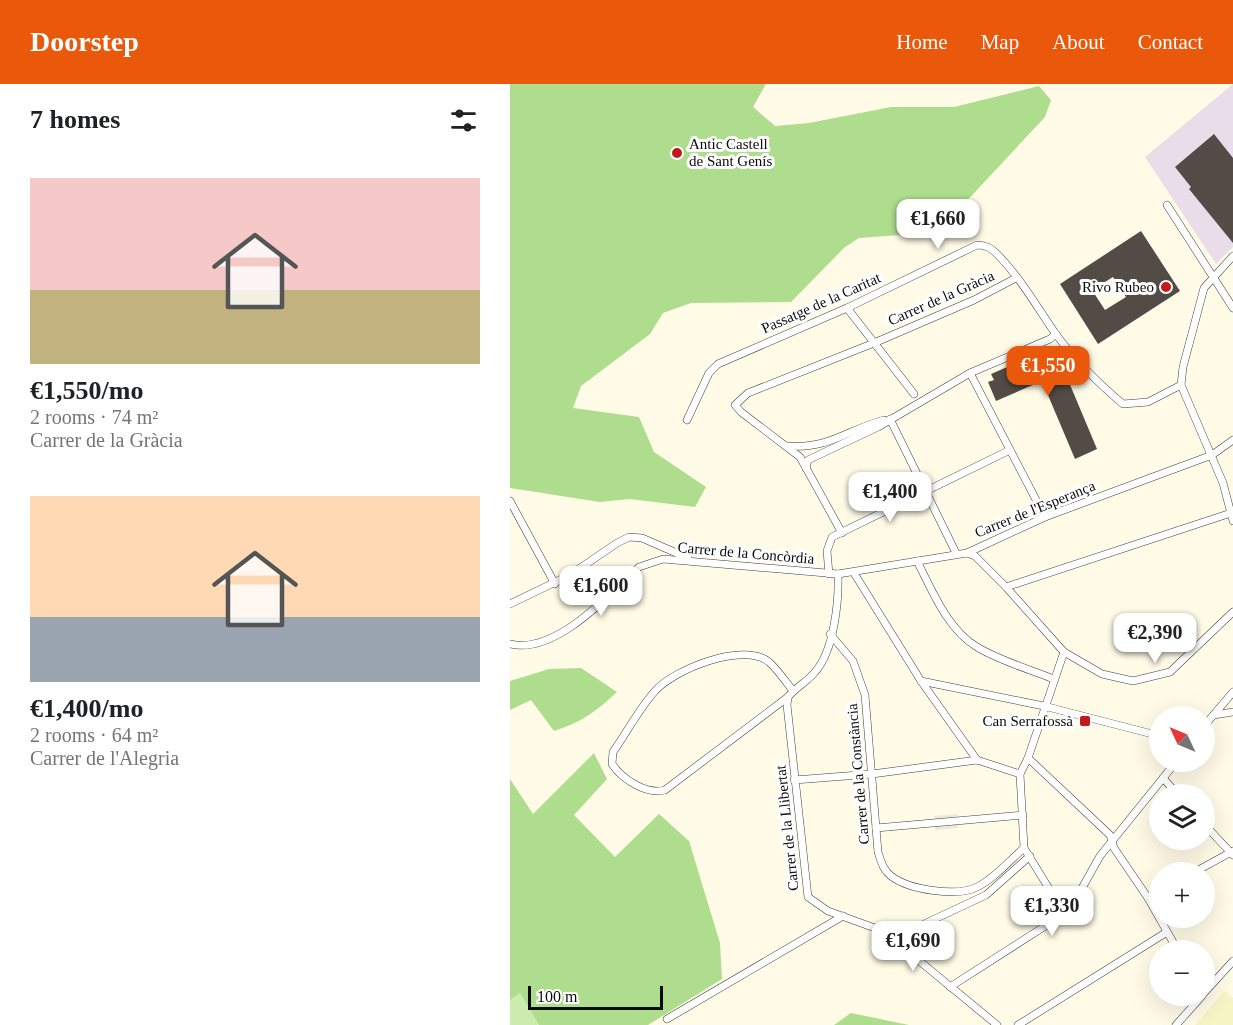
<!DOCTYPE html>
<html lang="en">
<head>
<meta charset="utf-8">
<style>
	:root { --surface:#fff; --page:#f6f6f6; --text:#202124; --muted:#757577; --accent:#ea580c }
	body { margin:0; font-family:"Times New Roman",serif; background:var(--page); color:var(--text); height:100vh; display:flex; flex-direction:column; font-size:22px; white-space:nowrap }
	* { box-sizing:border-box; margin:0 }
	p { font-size:20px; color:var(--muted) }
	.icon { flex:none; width:33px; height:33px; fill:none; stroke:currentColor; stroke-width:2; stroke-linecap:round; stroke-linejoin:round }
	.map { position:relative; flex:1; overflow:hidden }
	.panel { display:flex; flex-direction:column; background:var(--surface); width:510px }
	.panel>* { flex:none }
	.needle { width:39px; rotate:314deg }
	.controls { position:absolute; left:639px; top:622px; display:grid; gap:12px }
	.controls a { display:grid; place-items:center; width:66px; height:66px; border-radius:50%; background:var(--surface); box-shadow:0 6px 24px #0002; font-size:30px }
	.scale { position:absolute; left:18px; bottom:15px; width:135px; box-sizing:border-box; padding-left:6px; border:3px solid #0a0a0a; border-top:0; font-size:16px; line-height:21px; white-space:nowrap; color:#0a0a0a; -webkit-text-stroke:4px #fff; paint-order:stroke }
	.price { position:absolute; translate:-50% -51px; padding:0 14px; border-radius:12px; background:#fff; color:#222; font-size:20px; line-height:39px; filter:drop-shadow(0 2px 3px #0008) }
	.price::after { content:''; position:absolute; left:50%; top:36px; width:18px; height:14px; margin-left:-9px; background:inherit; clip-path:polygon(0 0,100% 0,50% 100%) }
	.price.active { background:var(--accent); color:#fff }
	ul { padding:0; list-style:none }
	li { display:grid; align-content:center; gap:12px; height:318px; padding:0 30px }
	li span { display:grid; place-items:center; height:186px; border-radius:0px; color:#555 }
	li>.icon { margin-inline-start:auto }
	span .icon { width:108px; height:108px; fill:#fffc; stroke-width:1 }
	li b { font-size:26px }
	h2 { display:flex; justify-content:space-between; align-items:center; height:72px; padding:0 30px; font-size:26px }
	header { display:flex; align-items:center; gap:36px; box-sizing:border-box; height:84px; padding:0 30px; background:var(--accent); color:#fff }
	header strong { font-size:28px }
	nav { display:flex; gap:33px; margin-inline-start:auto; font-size:21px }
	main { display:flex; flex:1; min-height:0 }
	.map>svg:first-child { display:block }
</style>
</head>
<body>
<header>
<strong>Doorstep</strong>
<nav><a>Home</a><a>Map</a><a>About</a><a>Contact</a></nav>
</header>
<main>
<section class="panel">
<h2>7 homes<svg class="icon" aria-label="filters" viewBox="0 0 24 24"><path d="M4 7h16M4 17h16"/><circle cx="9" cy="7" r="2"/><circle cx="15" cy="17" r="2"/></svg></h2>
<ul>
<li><span style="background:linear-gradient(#f6c9c9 60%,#c2b280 0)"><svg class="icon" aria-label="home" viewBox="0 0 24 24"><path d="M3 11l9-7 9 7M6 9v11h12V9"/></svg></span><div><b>€1,550/mo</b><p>2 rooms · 74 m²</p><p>Carrer de la Gràcia</p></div></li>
<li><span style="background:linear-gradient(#ffd9b3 65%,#9aa5b1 0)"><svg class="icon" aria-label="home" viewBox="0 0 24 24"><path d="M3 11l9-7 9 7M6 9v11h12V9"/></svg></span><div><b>€1,400/mo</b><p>2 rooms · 64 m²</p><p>Carrer de l'Alegria</p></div></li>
</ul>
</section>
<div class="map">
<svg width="723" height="941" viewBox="0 0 723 941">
	<rect width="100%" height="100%" fill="#fffbe7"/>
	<path fill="#e9ddea" d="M723 0V163L706 180 635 73Z"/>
	<path fill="#f7f4c6" d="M715 907 723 914V941H685Z"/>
	<path fill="#ccebaf" d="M10 909 29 941H0V916Z"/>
	<g fill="#aedd8d">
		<path d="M0 0H256L243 23 265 42 299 39 381 23H444L529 2 541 16 535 33 438 137 418 149 349 154 335 163 281 218 181 219 153 229 140 250 71 302 63 324 129 333 144 368 196 403 185 423 120 415 90 418 0 404Z"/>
		<path d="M71 584 107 608C87 627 70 639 44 647L21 616 0 626V597L39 585Z"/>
		<path d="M84 669 97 695 64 731 105 773 149 730 179 757 210 859 212 895 138 941H29L10 909 0 916V695L23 730Z"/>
		<path d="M341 929 399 941H324Z"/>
	</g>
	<path fill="#eee9d7" d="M448 730V744L425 746 424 732Z"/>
	<g fill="#534c46" fill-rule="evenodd">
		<path d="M704 50 723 74V159L679 105 681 103 665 83Z"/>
		<path d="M631 147 670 207 588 260 550 200ZM603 193 616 213 595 226 582 206Z"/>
		<path d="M532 268 535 275 538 274 544 287 553 284 587 365 565 375 532 297 486 317 478 298 484 296 481 290Z"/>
		<path d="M484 436 489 447 482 449 477 440Z"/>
	</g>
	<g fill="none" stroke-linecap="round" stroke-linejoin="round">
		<g stroke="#3d3d3d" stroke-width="8">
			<g id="street">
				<path d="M657 121 723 224"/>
				<path d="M723 172 694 204 673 283 671 301 713 399 723 437"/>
				<path d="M337 224 404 310"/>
				<path d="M460 289 535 433"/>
				<path d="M380 335 446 469"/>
				<path d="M177 336 199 289 208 280 337 224 467 161C476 161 481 164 487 170 510 193 527 223 545 249 564 275 588 299 613 320L638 318 671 301"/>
				<path d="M277 362C320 365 336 346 374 336"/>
				<path d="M296 384 298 376 368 343 460 289 540 255 546 250"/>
				<path d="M0 417 45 500"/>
				<path d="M332 449 290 373 231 328 225 321 238 309 364 259 464 216 506 194"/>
				<path d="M457 469 465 472 496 503 554 568 592 590 623 597 660 588 723 528"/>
				<path d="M407 477C422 506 437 545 467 563 490 577 519 585 544 595"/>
				<path d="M344 489 411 597 467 676"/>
				<path d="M319 490 317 467 322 453 500 366"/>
				<path d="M496 503 721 429"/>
				<path d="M0 520 60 491 107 459 119 453 132 454 178 474"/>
				<path d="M320 550 343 577 355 611 368 768C371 777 373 786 381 792 399 806 447 813 467 803 484 795 500 776 514 764"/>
				<path d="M0 560C45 571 98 512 129 483L153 475 328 490 457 469 535 433 702 371 723 356"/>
				<path d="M554 568 518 674 510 690 514 764 554 829"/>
				<path d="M411 597 534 622 650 652"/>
				<path d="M283 607C276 598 268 586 259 578 234 557 163 586 145 607 129 625 117 648 103 668L102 680C112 695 136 711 155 706L278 613C286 603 297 598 305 588 324 567 329 517 328 490"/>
				<path d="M278 613 277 621 298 813 318 827 373 847 487 941"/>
				<path d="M704 631 723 628"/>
				<path d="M694 642 723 608"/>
				<path d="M518 674 600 751 604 764 638 814 668 867"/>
				<path d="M653 694 668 711"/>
				<path d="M284 696 362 690 467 676 510 690"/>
				<path d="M694 740 723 771"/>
				<path d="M366 744 513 731"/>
				<path d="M683 789 723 767"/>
				<path d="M638 814 650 808"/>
				<path d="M382 855 476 811 520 772"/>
				<path d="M440 903 543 837 562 822 590 772 666 678"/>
				<path d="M694 909 723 877"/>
				<path d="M157 935 333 832"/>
				<path d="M508 941 657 848"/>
				<path d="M666 941 692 912"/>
			</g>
		</g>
		<use href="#street" stroke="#fff" stroke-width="7"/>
	</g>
	<g fill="#c21a1b" stroke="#fff" stroke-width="2">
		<circle cx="167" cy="69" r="6"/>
		<circle cx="656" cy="203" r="6"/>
		<rect x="569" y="631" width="12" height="12" rx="3"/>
	</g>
	<g text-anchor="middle" stroke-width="6" stroke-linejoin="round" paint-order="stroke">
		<g font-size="15" fill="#0a0a0a" stroke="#fff" text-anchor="end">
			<text x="179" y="65" text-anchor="start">Antic Castell<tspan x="179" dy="17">de Sant Genís</tspan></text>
			<text x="644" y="208">Rivo Rubeo</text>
			<text x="563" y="642">Can Serrafossà</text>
		</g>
		<g font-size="15" fill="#0a0a0a" stroke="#fff">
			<text transform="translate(431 214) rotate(-24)" y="5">Carrer de la Gràcia</text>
			<text transform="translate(311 219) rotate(-24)" y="5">Passatge de la Caritat</text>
			<text transform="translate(525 425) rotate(-22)" y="5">Carrer de l'Esperança</text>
			<text transform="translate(236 469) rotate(5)" y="5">Carrer de la Concòrdia</text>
			<text transform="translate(348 690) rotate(-95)" y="5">Carrer de la Constància</text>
			<text transform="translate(277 744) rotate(-96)" y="5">Carrer de la Llibertat</text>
		</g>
	</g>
</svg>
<div class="controls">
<a><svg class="needle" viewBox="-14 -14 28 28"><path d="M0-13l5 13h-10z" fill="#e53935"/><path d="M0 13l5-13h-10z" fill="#757577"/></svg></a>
<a><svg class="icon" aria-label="layers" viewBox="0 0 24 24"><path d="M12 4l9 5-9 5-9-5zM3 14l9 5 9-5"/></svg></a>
<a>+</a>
<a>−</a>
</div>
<div class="scale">100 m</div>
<b class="price" style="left:428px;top:166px">€1,660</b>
<b class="price active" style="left:538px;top:313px">€1,550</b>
<b class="price" style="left:380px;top:439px">€1,400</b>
<b class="price" style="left:91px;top:533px">€1,600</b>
<b class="price" style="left:645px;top:580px">€2,390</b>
<b class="price" style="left:542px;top:853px">€1,330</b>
<b class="price" style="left:403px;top:888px">€1,690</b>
</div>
</main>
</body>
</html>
